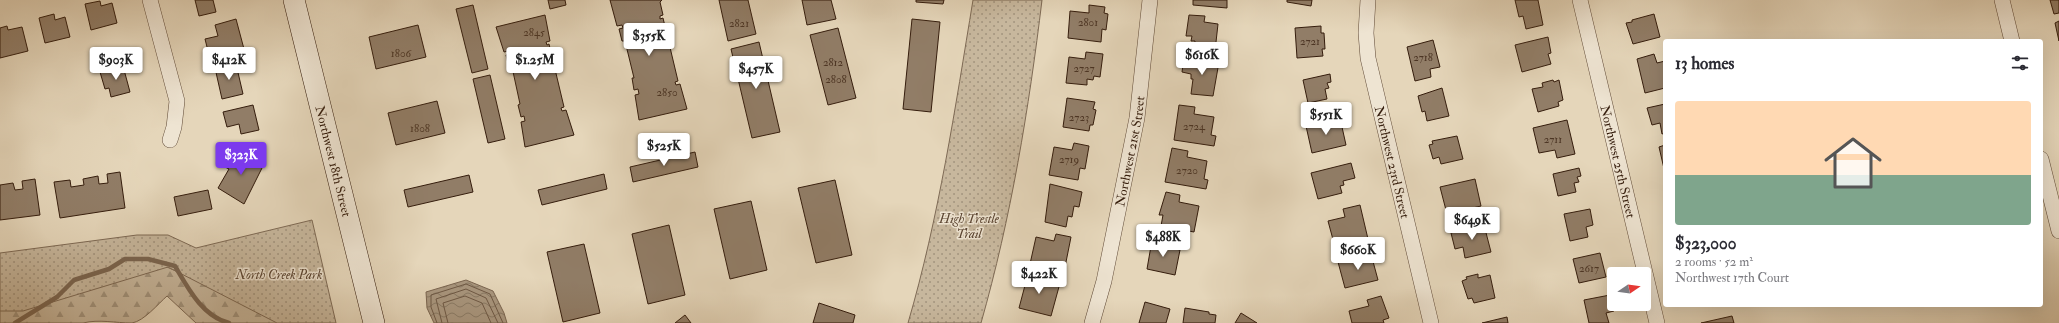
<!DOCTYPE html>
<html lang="en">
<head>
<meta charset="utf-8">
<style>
	:root { --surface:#fff; --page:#f2f2f3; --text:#2b2b33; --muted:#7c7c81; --line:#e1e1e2; --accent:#7c3aed }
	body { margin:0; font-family:"IM FELL Double Pica",serif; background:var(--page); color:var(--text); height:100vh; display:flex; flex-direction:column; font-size:15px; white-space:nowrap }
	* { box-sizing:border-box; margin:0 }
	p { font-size:13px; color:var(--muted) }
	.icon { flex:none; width:22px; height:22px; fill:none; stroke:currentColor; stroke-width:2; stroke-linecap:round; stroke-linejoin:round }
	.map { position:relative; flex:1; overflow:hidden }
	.drawer { position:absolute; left:1663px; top:39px; width:380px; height:268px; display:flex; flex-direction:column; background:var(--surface); border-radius:4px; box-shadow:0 4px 16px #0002 }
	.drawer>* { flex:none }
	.needle { width:26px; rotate:77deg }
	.tools { position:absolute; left:1607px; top:267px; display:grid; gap:8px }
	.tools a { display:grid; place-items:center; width:44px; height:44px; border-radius:4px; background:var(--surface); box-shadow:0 4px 16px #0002; font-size:20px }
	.price { position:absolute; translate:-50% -34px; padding:0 9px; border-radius:4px; background:#fff; color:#222; font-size:13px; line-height:26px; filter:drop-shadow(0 1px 2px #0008) }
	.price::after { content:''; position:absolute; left:50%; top:24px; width:12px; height:9px; margin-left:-6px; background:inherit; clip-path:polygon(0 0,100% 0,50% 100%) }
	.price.on { background:var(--accent); color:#fff }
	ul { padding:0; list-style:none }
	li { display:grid; align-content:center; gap:8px; height:212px; padding:0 12px }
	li+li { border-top:1px solid var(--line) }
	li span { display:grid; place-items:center; height:124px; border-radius:4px; color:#555 }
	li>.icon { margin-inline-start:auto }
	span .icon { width:72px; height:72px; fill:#fffc; stroke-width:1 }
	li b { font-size:17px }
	h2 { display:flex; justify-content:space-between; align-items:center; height:48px; padding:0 12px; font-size:17px }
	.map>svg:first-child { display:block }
</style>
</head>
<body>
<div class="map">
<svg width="2059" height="323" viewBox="0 0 2059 323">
	<defs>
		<pattern id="forest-firs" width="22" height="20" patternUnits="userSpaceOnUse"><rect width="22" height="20" fill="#c7b79d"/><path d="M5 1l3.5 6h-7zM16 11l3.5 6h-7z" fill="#a2947e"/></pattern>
		<pattern id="park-dots" width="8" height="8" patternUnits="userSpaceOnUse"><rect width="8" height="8" fill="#c7b79d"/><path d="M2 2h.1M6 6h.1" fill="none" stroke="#a2947e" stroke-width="1.8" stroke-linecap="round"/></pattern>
		<pattern id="water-waves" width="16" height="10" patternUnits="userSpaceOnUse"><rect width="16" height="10" fill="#a9977f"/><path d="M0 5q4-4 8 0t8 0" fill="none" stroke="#8a7b66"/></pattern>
	</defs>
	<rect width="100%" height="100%" fill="#e5d6ba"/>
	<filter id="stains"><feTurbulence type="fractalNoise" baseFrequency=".005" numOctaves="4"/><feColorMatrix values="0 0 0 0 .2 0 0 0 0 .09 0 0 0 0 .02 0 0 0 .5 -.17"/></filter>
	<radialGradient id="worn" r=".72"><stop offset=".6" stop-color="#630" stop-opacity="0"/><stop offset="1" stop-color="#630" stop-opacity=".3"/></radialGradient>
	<path fill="url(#forest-firs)" stroke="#7e6a55" d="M127 249 291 323H196L167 296C158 304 144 321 132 323 115 323 99 319 83 323H0V309Z"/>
	<g fill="url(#park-dots)" stroke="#7e6a55">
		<path d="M973 0H1042C1029 108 1011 218 981 323H908C939 217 955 109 973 0Z"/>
		<path d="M312 220 336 323H277L168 267 23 311H0V253L137 235H168L196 248Z"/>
	</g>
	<path fill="url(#water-waves)" stroke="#7b6651" d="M466 280 493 291 504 313 507 323H434L427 308 426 292Z"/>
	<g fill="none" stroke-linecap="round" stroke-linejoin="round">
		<g stroke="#6f5a46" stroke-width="1">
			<path d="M437 323 431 307V295L466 284 490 294 503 323"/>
			<path d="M442 323 436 299 466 289 486 298 498 323"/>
			<path d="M448 323 443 303 465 296 482 303 491 323"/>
		</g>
		<path stroke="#7b6651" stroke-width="4.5" d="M15 323 57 297 74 280 109 269 125 259H148L175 266C188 288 202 316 229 323"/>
	</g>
	<g fill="#917d67" stroke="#351d0d">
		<path d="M195 0H213L216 12 199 16Z"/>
		<path d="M548 0H565L566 5 550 9Z"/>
		<path d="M610 0H662L660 2 663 15 660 16V19L663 18 678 81 675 82 676 85 680 84 687 109 639 120 635 95 639 94 638 89 634 90 632 78H634L625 41H622L619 29 623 28 622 25 617 26Z"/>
		<path d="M719 0H748L756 34 728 41Z"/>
		<path d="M802 0H831L836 19 807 25Z"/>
		<path d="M916 0H944L943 4 916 2Z"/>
		<path d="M1193 0H1227V8L1193 5Z"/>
		<path d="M1287 0H1312L1311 6 1287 2Z"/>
		<path d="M1515 0H1538L1543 25 1526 29 1523 16 1519 17Z"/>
		<path d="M2050 0H2059V13L2054 14Z"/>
		<path d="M100 1 101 6 112 3 117 23 91 30 85 4Z"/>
		<path d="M473 5 488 69 472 73 456 9Z"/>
		<path d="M1089 5 1105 7 1104 13 1108 14 1106 30 1102 29 1101 42 1068 38 1070 11 1089 13Z"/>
		<path d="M54 14 55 20 65 17 70 37 45 43 39 18Z"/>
		<path d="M1654 14 1660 37 1633 44 1626 23 1632 22V20Z"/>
		<path d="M545 15 550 41 546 42 547 45 549 44 564 107 561 108 562 111 566 110 574 135 525 147 521 122 525 121 524 116 521 117 518 105 520 104 512 67 509 68 506 55 509 54 508 51 504 52 496 27Z"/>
		<path d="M1189 15 1205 16 1204 22 1218 24 1215 51 1194 49 1195 41H1191L1192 36H1186Z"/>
		<path d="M236 19 244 49 210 59 205 39 218 36 215 25Z"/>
		<path d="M912 19 940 22 931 112 903 109Z"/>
		<path d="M2059 21V41L2055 23Z"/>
		<path d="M418 25 426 57 376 69 369 37Z"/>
		<path d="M7 26 8 30 22 27 28 51 0 58V28Z"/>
		<path d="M1321 26V33H1324L1325 49H1322L1323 56 1297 58 1295 28Z"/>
		<path d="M838 28 856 98 828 105 810 35Z"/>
		<path d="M1548 37 1551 53 1548 54 1551 64 1522 72 1515 45Z"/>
		<path d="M1433 40 1440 67 1430 69 1431 77 1415 81 1407 47Z"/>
		<path d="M759 42 780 132 752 138 731 49Z"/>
		<path d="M1086 52 1103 54 1100 77 1094 76 1093 80 1087 79V85L1066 83 1069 57 1085 59Z"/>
		<path d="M1654 54 1657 63 1665 61V88L1645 93 1637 59Z"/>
		<path d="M1184 58 1219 62 1213 96 1191 94 1193 79H1191V74L1182 72Z"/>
		<path d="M236 64 243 94 222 99 215 68Z"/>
		<path d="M123 66 130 92 111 97 109 88 105 89 100 72Z"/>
		<path d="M1330 74 1331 82 1327 83 1329 88 1325 89 1327 99 1308 103 1303 80Z"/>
		<path d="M490 75 505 139 488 143 473 79Z"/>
		<path d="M1553 80 1554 82 1559 80 1563 100 1558 102 1559 106 1538 112 1532 89 1543 87 1542 83Z"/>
		<path d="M1442 88 1449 116 1427 121 1425 111 1422 112 1418 96Z"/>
		<path d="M1067 98 1095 102 1093 109 1096 110 1093 125H1090L1089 131 1063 127Z"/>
		<path d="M437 101 445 133 396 145 388 113Z"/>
		<path d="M1665 104V133L1662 134 1660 123 1652 125 1647 108Z"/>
		<path d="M253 105 259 130 241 134 239 124 227 127 223 112Z"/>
		<path d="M1179 105 1195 107 1194 114 1214 117 1211 135 1216 136 1214 146 1174 140Z"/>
		<path d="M1340 118 1346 145 1312 153 1306 126Z"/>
		<path d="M1567 120 1575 154 1557 158 1555 150 1539 153 1533 128Z"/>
		<path d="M1457 136 1463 159 1441 164 1439 157 1433 159 1429 145 1433 144 1432 141Z"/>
		<path d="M1074 143 1089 146 1085 169 1080 168 1078 180 1049 175 1054 147 1072 150Z"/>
		<path d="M1665 145V173L1659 147Z"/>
		<path d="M1172 148 1188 151 1187 157 1207 161 1204 179 1208 180 1206 189 1165 182Z"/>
		<path d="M243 152 264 164 244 204 218 188 229 169 223 166 231 154 239 158Z"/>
		<path d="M695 152 698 167 633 182 630 167Z"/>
		<path d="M1351 163 1355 178 1343 181 1344 185 1340 186 1342 193 1318 199 1311 173Z"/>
		<path d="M1579 168 1581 176 1577 177 1579 182 1574 183 1576 192 1558 196 1553 174Z"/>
		<path d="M120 172 125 208 60 218 54 182 70 180 71 187 84 185 83 179 98 176 99 184 108 183 107 174Z"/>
		<path d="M604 174 607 189 542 205 538 190Z"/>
		<path d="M469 175 473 192 408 207 404 190Z"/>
		<path d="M35 179 40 215 0 220V185L13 183 15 190 23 189 22 181Z"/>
		<path d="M1475 179 1481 206 1447 214 1440 187Z"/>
		<path d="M835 180 852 255 816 263 798 188Z"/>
		<path d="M1050 184 1082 192 1079 207 1074 206 1072 217 1068 216 1066 227 1045 222Z"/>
		<path d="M208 190 212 209 178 216 174 197Z"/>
		<path d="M1166 192 1180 195 1179 202 1199 206 1194 232 1161 226 1163 215H1159Z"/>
		<path d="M751 201 767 270 730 279 714 209Z"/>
		<path d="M1360 205 1368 239 1335 247 1328 221 1345 217 1343 209Z"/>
		<path d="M1590 209 1593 225 1586 227 1588 237 1570 241 1564 214Z"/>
		<path d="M669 225 685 295 648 304 632 234Z"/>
		<path d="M1484 225 1491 252 1465 258 1463 247 1455 249 1451 233Z"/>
		<path d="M1056 234 1071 237 1064 272 1030 264 1036 237 1054 241Z"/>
		<path d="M1155 239 1170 243 1169 248 1180 250 1175 275 1147 269 1151 246 1154 247Z"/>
		<path d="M584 244 600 313 563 322 547 252Z"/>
		<path d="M1600 253 1606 277 1579 283 1573 259Z"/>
		<path d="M1371 254 1378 280 1345 288 1338 262Z"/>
		<path d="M1028 274 1060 283 1051 316 1019 308Z"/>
		<path d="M1478 274V278L1490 275 1495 298 1474 303 1472 298 1468 299 1462 281 1467 279 1466 277Z"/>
		<path d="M1610 295 1614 311 1606 313 1609 323H1589L1584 300Z"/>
		<path d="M1381 296 1389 318 1383 320 1384 323H1352L1349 311 1369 306 1367 300Z"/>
		<path d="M1145 302 1170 309 1166 323H1139Z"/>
		<path d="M819 303 855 315 853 323H813Z"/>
		<path d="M1185 308 1209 312V314L1216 315 1215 323H1183Z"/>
		<path d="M1241 313 1257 323H1235Z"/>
		<path d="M685 315 691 323H675Z"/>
		<path d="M1732 316 1734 323H1701Z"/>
		<path d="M1507 317 1508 323H1482Z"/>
	</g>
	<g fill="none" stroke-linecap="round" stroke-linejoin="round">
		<g stroke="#614b38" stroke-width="16">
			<g id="minor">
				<path d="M150 0 177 101 174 127 170 140"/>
				<path id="s1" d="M1368 0 1366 33 1368 58 1431 323"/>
				<path id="s2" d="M1580 0 1657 323"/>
				<path d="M2002 0 2012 41"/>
				<path d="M2041 159 2059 231"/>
				<path id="s3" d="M1092 323 1104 281 1137 118 1150 0"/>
			</g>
		</g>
		<g stroke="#351d0d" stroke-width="22">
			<g id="secondary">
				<path id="s4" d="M294 0 374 323"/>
			</g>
		</g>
		<use href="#minor" stroke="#eee4d2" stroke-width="15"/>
		<use href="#secondary" stroke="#eee4d2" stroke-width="21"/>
	</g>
	<g text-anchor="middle" stroke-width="3" stroke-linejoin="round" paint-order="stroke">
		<g font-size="11" fill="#4c3524">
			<text x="1088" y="26">2801</text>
			<text x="739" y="27">2821</text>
			<text x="534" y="36">2845</text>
			<text x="1310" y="45">2721</text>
			<text x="401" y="57">1806</text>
			<text x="1423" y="61">2718</text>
			<text x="833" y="66">2812</text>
			<text x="1084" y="72">2727</text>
			<text x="836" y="83">2808</text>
			<text x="667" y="96">2850</text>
			<text x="1079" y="121">2723</text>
			<text x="1194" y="130">2724</text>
			<text x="420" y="132">1808</text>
			<text x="1553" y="143">2711</text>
			<text x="1069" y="163">2719</text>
			<text x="1187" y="174">2720</text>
			<text x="1589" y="272">2617</text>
		</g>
		<g font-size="13" fill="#351d0d" stroke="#eee4d2">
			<text dy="5" stroke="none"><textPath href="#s3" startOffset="176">Northwest 21st Street</textPath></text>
			<text dy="5" stroke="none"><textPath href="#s4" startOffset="166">Northwest 18th Street</textPath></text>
			<text dy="5" stroke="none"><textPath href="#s1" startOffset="165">Northwest 23rd Street</textPath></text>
			<text dy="5" stroke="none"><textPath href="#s2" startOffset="166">Northwest 25th Street</textPath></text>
		</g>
		<g font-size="13" font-style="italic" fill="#5a4431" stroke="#eee4d2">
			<text x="969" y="223">High Trestle<tspan x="969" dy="15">Trail</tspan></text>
			<text x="279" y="279">North Creek Park</text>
		</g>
	</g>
	<rect width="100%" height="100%" filter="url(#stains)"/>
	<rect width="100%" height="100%" fill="url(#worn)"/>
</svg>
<div class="tools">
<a><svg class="needle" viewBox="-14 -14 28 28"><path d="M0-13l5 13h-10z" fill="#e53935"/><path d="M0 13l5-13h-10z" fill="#7c7c81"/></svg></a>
</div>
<b class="price" style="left:649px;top:57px">$355K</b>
<b class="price" style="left:1202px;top:76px">$616K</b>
<b class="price" style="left:116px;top:81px">$903K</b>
<b class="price" style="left:229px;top:81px">$412K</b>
<b class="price" style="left:535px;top:81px">$1.25M</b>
<b class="price" style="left:756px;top:90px">$457K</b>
<b class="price" style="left:1326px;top:136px">$551K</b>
<b class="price" style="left:664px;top:167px">$525K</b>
<b class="price on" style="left:241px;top:176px">$323K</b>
<b class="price" style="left:1472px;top:241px">$649K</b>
<b class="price" style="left:1163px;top:258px">$488K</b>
<b class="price" style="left:1358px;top:271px">$660K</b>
<b class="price" style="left:1039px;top:295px">$422K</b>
<section class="drawer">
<h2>13 homes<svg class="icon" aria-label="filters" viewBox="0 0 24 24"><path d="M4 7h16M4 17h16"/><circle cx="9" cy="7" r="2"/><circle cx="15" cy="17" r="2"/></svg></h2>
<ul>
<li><span style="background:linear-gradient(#ffd9b3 60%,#7fa58c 0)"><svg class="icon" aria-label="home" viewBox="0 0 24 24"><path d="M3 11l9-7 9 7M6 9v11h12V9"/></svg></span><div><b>$323,000</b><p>2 rooms · 52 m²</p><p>Northwest 17th Court</p></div></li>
</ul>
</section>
</div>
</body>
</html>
